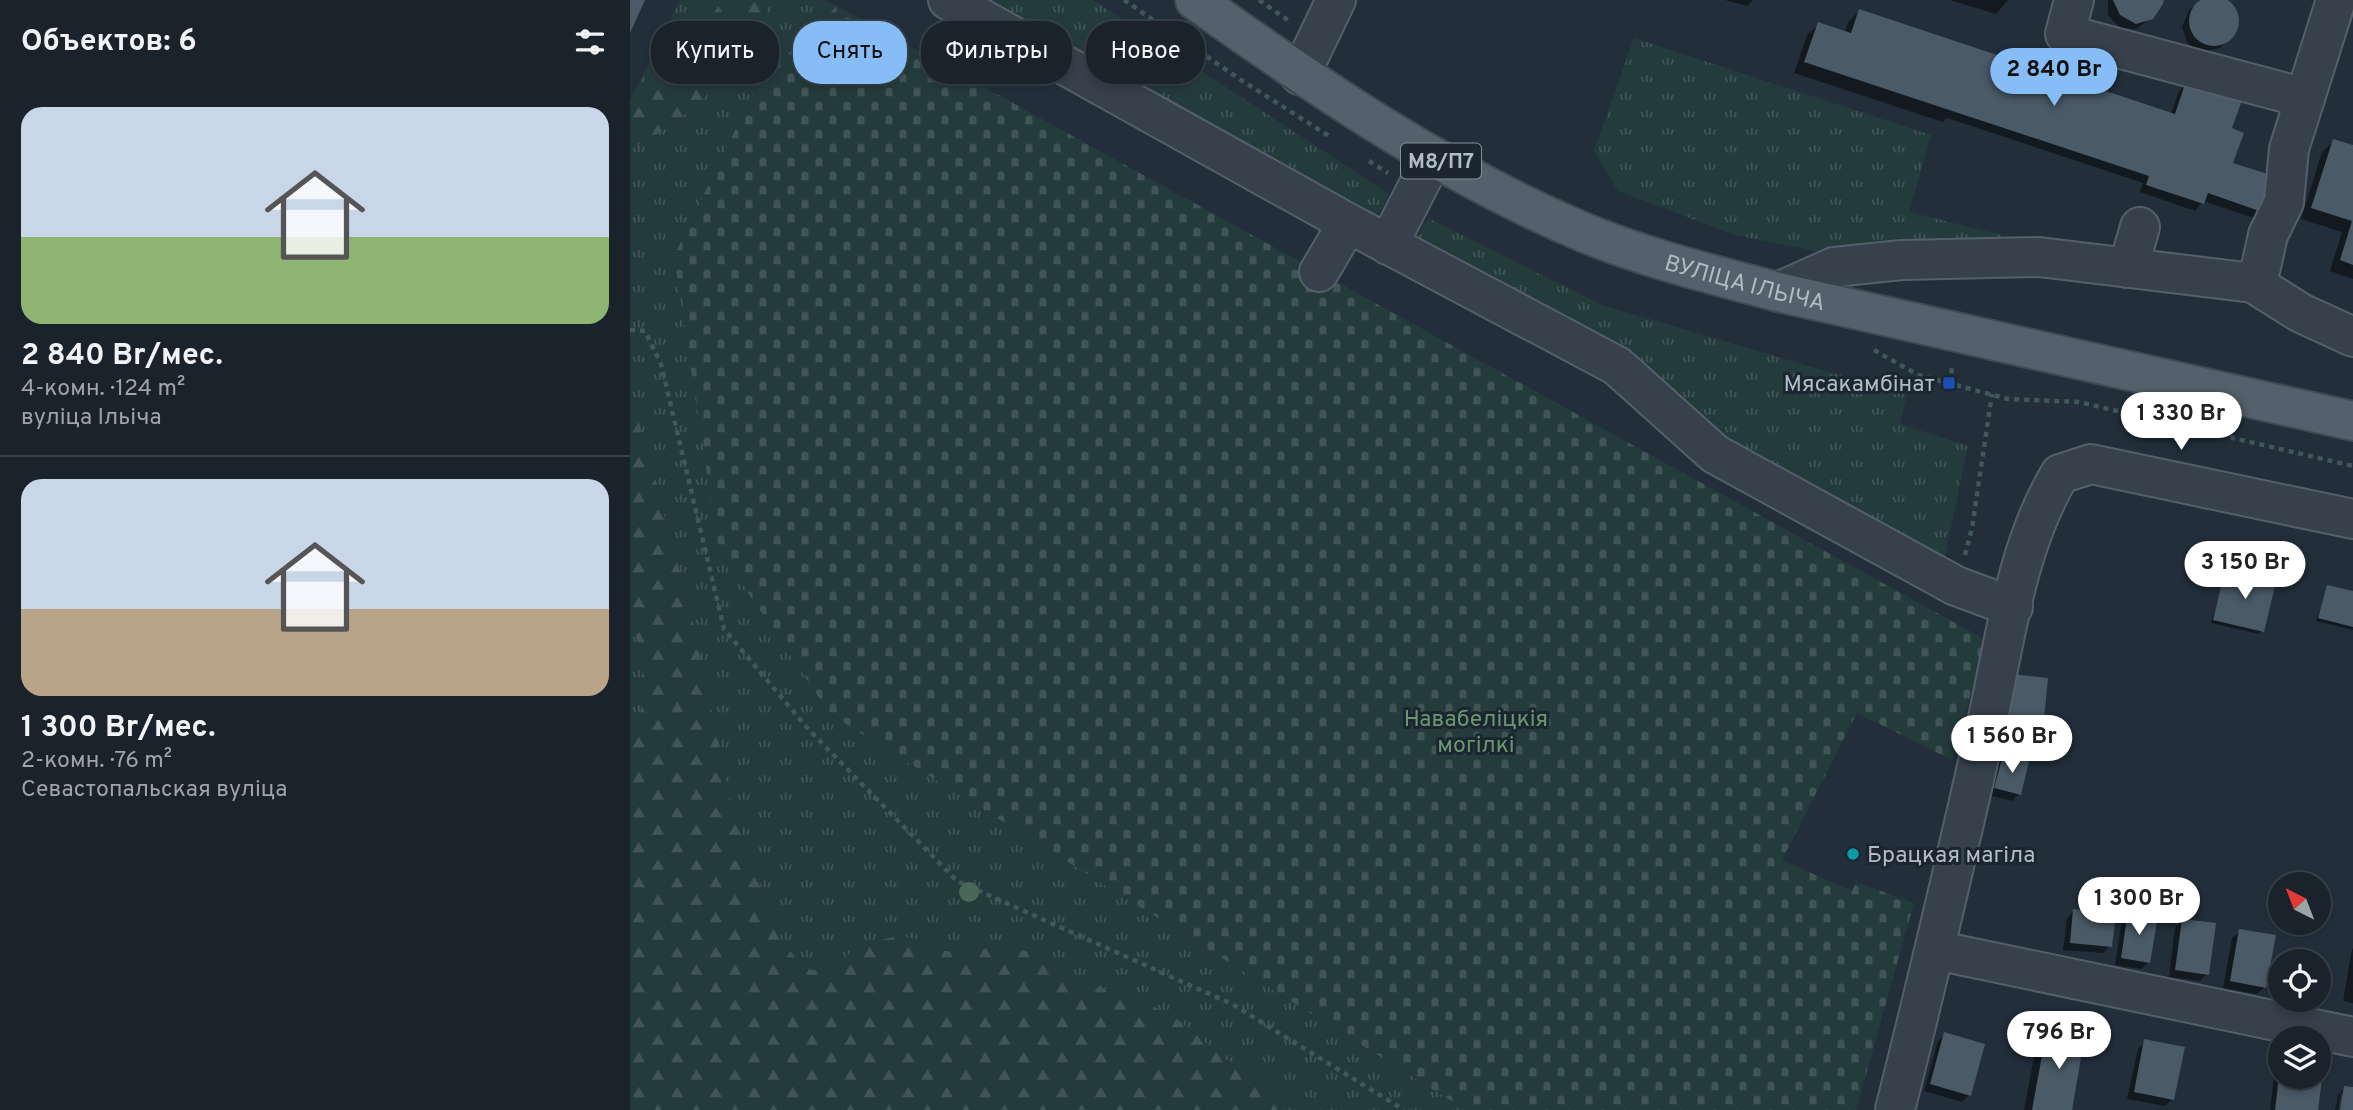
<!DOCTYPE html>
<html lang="ru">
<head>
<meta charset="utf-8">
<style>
	:root { --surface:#1a232c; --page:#232b34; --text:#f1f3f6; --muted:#9fa4a9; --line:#384048; --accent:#87bdf6 }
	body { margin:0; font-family:Overpass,sans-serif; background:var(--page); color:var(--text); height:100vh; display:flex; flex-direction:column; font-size:26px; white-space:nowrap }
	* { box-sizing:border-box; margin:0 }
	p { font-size:23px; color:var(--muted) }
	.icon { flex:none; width:38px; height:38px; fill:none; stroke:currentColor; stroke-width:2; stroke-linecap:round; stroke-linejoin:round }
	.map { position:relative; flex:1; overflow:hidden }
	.side { display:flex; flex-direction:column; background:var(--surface); width:630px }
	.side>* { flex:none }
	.banner { position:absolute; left:21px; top:21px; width:665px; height:63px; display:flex; gap:14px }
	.needle { width:46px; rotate:318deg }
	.buttons { position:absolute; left:1638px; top:872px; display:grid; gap:14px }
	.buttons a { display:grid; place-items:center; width:63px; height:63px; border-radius:50%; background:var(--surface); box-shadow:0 4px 10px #0003,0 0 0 2px var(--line); font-size:35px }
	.price { position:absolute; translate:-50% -60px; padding:0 16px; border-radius:24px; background:#fff; color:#222; font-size:23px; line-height:46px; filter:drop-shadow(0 2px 4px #0008) }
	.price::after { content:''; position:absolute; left:50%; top:42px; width:21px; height:16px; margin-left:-10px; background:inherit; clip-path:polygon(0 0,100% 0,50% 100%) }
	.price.on { background:var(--accent); color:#111 }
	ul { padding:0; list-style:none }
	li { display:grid; align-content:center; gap:14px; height:371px; padding:0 21px }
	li+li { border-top:2px solid var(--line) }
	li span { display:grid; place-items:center; height:217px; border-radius:21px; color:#555 }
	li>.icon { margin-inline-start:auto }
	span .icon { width:126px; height:126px; fill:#fffc; stroke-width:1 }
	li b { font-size:30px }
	h2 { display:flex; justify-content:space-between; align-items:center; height:84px; padding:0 21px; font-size:30px }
	.pill { padding:0 24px; border-radius:28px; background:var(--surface); box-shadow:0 4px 10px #0003,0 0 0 2px var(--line); font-size:24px; line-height:63px }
	.pill.on { background:var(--accent); color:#111 }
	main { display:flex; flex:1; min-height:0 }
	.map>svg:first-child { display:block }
</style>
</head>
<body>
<main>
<section class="side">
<h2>Объектов: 6<svg class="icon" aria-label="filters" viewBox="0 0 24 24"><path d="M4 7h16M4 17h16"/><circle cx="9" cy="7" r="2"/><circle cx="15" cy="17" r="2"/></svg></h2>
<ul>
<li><span style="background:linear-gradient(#c9d6e8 60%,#8fb573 0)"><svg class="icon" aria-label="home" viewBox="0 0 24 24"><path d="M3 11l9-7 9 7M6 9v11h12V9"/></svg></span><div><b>2 840 Br/мес.</b><p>4-комн. · 124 m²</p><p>вуліца Ільіча</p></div></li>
<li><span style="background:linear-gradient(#c9d6e8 60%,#b9a48a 0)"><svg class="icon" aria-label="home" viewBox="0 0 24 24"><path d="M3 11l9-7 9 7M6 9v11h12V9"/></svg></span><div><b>1 300 Br/мес.</b><p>2-комн. · 76 m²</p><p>Севастопальская вуліца</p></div></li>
</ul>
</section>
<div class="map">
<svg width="1723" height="1110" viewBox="0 0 1723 1110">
	<defs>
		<pattern id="grass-tufts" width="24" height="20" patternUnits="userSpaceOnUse" patternTransform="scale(1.75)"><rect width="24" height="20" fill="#243b3c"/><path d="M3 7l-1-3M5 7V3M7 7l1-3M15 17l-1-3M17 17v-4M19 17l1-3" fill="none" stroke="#415557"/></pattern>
		<pattern id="forest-firs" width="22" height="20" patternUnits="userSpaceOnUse" patternTransform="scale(1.75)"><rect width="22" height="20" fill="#243b3c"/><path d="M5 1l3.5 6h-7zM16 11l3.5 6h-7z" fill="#415557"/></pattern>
		<pattern id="cemetery-stones" width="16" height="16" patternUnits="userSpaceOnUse" patternTransform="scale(1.75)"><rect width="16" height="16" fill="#243b3c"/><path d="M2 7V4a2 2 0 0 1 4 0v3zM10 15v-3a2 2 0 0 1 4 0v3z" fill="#415557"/></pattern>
	</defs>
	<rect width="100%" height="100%" fill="#222f3b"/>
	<g fill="url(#grass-tufts)">
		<path d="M50 0H191L207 6 128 83 200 714 836 1110H0V101Z"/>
		<path d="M358 0H463L759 194 745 221Z"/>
		<path d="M1004 38 1301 135 1279 212 1372 235 1371 251 1190 252 1105 235 988 191 964 151Z"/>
		<path d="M798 218 972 305 1277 395 1270 424 1338 446 1314 560 1085 441 784 242Z"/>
	</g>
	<g fill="url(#forest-firs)">
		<path d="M93 0H133L138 6C134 41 75 100 47 121 32 132 15 139 0 150V109L36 78Z"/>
		<path d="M0 390 62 617 100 798 141 916 150 937 170 964 182 970 196 969 236 943 269 936 287 939 315 951 332 952 364 947 396 951 443 979 507 999 542 1015 597 1060 640 1082 655 1110H0V736L7 724 14 697 13 666 0 614Z"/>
	</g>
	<path fill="url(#cemetery-stones)" d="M207 6 1356 640 1322 760 1227 713 1152 860 1222 891 1226 882 1284 903 1226 1110H836L200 714 88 548 44 256 128 83Z"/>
	<g fill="#0007">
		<path d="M1095 0H1123L1117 6Z"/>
		<path d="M1320 0H1378L1366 14Z"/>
		<path d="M1478 0H1530L1520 19 1506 29 1490 28 1478 15Z"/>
		<path d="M1574 0H1597L1607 15 1603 33 1590 48 1573 52 1558 44 1552 27 1559 10Z"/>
		<path d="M1229 11 1541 114 1549 91 1556 83 1600 129 1601 164 1645 179 1627 219 1573 201 1565 211 1510 192 1513 183 1317 118 1313 122 1164 73 1177 35 1189 24 1215 32 1218 22Z"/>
		<path d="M1704 141 1723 147V279L1700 271 1712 232 1671 219 1692 152Z"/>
		<path d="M1596 572 1632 631 1629 634 1581 623Z"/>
		<path d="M1698 587 1723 593V630L1686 621Z"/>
		<path d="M1374 683 1411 729 1404 737 1387 735V727L1370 725Z"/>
		<path d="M1373 757 1389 794 1382 801 1358 795 1366 764Z"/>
		<path d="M1444 911 1480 946 1473 953 1433 950 1437 918Z"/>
		<path d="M1499 913 1519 962 1511 969 1485 965 1492 920Z"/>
		<path d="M1552 921 1577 974 1570 981 1539 977 1545 928Z"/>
		<path d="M1610 931 1635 987 1627 994 1593 988 1602 938Z"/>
		<path d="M1722 949H1723V1003L1713 1001Z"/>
		<path d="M1418 1030 1440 1110H1394L1407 1041Z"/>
		<path d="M1315 1034 1339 1095 1332 1102 1294 1091 1308 1041Z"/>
		<path d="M1515 1041 1542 1099 1535 1106 1497 1099 1508 1049Z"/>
		<path d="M1650 1069V1076L1691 1074 1686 1110H1640L1644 1076Z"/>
		<path d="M1715 1088 1723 1089V1110H1712L1715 1093H1711L1708 1110H1705L1708 1095Z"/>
	</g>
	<g fill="#4b5a67">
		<circle cx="1584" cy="21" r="25"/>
		<path d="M0 0H15L0 33Z"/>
		<path d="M1483 0H1534L1533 4 1523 19 1506 24 1490 15Z"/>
		<path d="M1229 9 1545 114 1556 81 1612 100 1602 128 1614 133 1603 163 1647 177 1635 213 1578 193 1574 204 1516 185 1519 176 1174 62 1188 22 1221 33Z"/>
		<path d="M1703 139 1723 145V265L1710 260 1722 221 1681 208Z"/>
		<path d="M1595 570 1646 582 1634 632 1583 620Z"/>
		<path d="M1697 585 1723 591V627L1688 618Z"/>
		<path d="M1380 674 1418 678 1413 730 1393 728 1394 720 1376 719Z"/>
		<path d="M1373 755 1399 761 1391 795 1364 788Z"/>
		<path d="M1443 909 1486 913 1482 947 1440 943Z"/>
		<path d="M1498 911 1528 916 1520 963 1491 958Z"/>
		<path d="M1552 919 1586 923 1579 975 1545 970Z"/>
		<path d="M1609 929 1646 935 1636 988 1600 981Z"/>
		<path d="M1417 1028 1455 1035 1442 1110H1402Z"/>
		<path d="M1314 1032 1355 1044 1341 1096 1300 1084Z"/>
		<path d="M1514 1039 1555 1047 1544 1100 1504 1092Z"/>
		<path d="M1689 1072H1693L1688 1110H1645L1649 1076H1689Z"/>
		<path d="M1714 1086 1723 1087V1110H1710Z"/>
	</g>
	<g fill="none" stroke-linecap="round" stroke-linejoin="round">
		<g stroke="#545f69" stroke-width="42">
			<g id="minor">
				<path d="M318 0 718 223 987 366 1085 454 1326 586 1383 607"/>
				<path d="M1444 0 1435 34 1675 98"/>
				<path d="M1706 0 1659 149 1654 202 1638 235 1631 267 1623 283 1671 313 1723 337"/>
				<path d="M670 75 706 0"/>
				<path d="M758 245 803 157"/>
				<path d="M1498 268 1510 227"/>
				<path d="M689 272 718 223"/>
				<path d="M1148 292 1204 267 1272 260 1409 257 1623 283"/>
				<path d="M1305 950 1723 1037"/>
				<path d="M1265 1110C1297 983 1327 855 1356 727 1375 643 1385 549 1430 474L1461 464 1723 519"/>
			</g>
		</g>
		<g stroke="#3f4a54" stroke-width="42">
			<g id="major">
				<path id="s1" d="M565 0C686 86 809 170 946 229 1010 257 1081 274 1148 292L1723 421"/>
			</g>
		</g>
		<g stroke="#425858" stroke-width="4.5" stroke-dasharray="5 5" stroke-linecap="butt">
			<path d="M494 0 611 80 699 136"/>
			<path d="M629 0 659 21"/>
			<path d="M739 161 758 173"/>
			<path d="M0 330 15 331 31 364 94 629 179 730 327 881 602 1004 774 1110"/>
			<path d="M1244 350 1288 375 1378 399 1449 402 1723 466"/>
			<path d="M1319 383 1323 364"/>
			<path d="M1335 555 1342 528 1362 394"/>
		</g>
		<use href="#minor" stroke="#36414b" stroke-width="38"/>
		<use href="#major" stroke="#54606b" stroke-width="38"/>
	</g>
	<circle fill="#496858" cx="339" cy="892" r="10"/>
	<rect fill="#1a4fb4" stroke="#1b2630" stroke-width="2.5" x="1312" y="376" width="14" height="14" rx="3.5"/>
	<circle fill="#0f9aa8" stroke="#1b2630" stroke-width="2.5" cx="1223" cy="854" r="7"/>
	<g text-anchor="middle" stroke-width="6" stroke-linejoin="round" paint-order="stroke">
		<rect fill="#1b2630" stroke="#848f9a" stroke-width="2" x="771" y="143.5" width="80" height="35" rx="5"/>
		<g font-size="21" font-weight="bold" fill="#b1bcc7">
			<text x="811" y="168">М8/П7</text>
		</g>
		<g font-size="23" fill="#b1bcc7" stroke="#1b2630">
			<text dy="8" stroke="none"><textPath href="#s1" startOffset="623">ВУЛІЦА ІЛЬІЧА</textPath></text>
		</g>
		<g font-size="23" fill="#b1bcc7" stroke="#1b2630" text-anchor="end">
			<text x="1305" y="391">Мясакамбінат</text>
			<text x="1237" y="862" text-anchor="start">Брацкая магіла</text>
		</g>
		<g font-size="23" fill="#69976f" stroke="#1b2630">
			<text x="846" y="726">Навабеліцкія<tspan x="846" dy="26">могілкі</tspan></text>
		</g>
	</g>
</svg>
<div class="buttons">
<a><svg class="needle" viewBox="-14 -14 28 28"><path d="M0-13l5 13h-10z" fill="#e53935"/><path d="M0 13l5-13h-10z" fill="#9fa4a9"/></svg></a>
<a><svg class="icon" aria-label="locate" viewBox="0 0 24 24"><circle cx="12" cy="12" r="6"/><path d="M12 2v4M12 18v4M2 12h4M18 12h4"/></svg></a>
<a><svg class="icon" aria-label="layers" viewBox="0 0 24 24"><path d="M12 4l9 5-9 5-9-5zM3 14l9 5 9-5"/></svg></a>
</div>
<b class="price on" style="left:1424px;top:108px">2 840 Br</b>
<b class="price" style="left:1551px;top:452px">1 330 Br</b>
<b class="price" style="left:1615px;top:601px">3 150 Br</b>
<b class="price" style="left:1382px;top:775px">1 560 Br</b>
<b class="price" style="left:1509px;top:937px">1 300 Br</b>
<b class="price" style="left:1429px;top:1071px">796 Br</b>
<div class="banner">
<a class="pill">Купить</a>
<a class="pill on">Снять</a>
<a class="pill">Фильтры</a>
<a class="pill">Новое</a>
</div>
</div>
</main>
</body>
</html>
